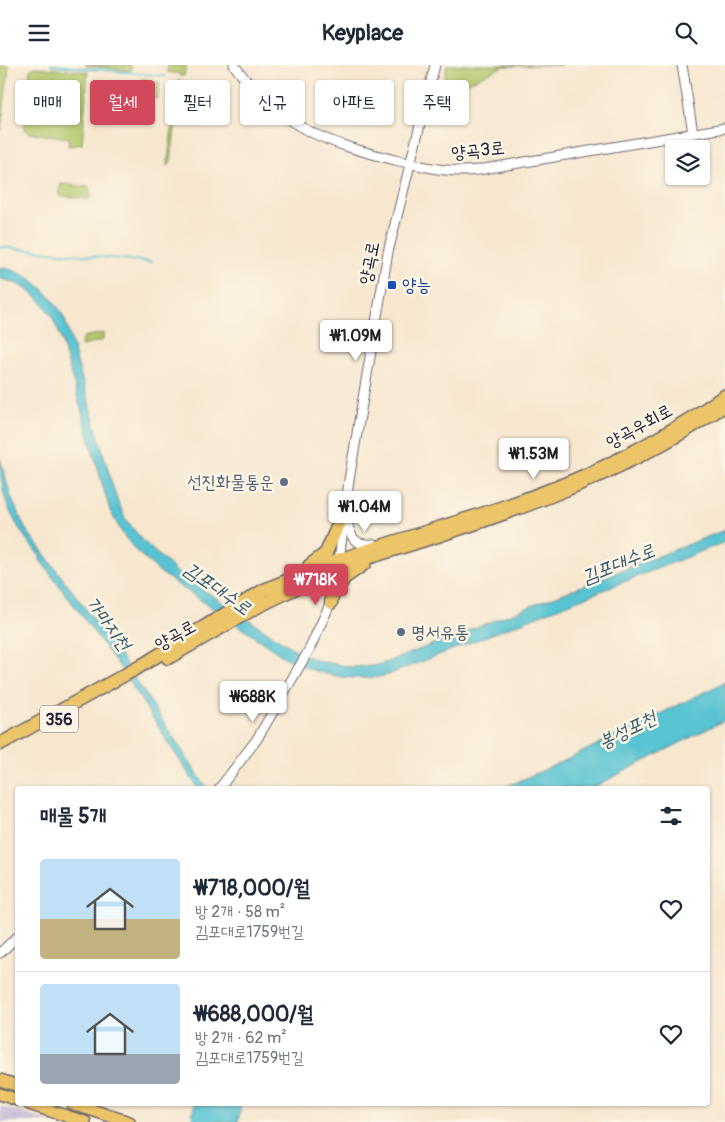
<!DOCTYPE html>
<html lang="ko">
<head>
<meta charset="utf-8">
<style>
	:root { --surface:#fff; --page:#f6f6f7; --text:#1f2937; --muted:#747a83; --line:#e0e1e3; --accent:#d1495b }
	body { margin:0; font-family:Pangolin,"Poor Story",sans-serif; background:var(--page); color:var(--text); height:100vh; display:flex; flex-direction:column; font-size:19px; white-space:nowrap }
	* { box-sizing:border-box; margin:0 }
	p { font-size:16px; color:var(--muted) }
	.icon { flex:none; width:28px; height:28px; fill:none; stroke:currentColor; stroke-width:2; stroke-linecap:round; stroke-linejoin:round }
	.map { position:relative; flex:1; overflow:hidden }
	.sheet { position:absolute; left:15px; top:721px; width:695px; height:320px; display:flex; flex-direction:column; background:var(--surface); border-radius:5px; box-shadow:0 1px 4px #0004 }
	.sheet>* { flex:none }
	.hud { position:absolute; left:15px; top:15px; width:695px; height:45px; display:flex; gap:10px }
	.controls { position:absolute; left:665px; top:75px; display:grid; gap:10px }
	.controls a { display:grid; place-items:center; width:45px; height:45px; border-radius:5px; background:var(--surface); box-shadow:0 1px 4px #0004; font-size:25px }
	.price { position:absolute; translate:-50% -42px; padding:0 11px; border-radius:5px; background:#fff; color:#222; font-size:16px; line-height:32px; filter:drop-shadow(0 1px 2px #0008) }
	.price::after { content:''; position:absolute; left:50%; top:30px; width:15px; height:11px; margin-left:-8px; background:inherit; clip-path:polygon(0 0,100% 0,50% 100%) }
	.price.selected { background:var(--accent); color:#fff }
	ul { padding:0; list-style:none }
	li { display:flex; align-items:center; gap:15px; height:125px; padding:0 25px }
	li+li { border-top:1px solid var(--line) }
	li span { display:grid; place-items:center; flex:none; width:140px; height:100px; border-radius:5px; color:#555 }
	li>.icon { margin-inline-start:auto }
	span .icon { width:60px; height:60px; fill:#fffc; stroke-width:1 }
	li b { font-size:21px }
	h2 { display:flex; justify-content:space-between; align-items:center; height:60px; padding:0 25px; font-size:21px }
	.tag { padding:0 18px; border-radius:5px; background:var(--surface); box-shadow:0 1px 4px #0004; font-size:18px; line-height:45px }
	.tag.selected { background:var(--accent); color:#fff }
	header { display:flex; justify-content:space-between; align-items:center; height:65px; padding:0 25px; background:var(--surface); font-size:22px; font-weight:700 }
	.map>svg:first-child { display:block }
</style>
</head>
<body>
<header><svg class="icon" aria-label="menu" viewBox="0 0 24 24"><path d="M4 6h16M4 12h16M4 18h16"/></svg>Keyplace<svg class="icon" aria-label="search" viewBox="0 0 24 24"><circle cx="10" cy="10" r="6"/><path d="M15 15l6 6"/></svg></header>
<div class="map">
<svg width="725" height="1057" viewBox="0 0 725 1057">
	<rect width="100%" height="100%" fill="#fcf5e5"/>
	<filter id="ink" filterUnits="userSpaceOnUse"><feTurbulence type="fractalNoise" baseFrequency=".02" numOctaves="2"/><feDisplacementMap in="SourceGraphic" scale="10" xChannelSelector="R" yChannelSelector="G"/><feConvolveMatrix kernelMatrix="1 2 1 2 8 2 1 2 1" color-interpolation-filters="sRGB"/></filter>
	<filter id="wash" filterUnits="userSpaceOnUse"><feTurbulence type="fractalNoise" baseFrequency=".0096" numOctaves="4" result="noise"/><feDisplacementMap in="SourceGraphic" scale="20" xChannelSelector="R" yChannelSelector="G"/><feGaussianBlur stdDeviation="1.12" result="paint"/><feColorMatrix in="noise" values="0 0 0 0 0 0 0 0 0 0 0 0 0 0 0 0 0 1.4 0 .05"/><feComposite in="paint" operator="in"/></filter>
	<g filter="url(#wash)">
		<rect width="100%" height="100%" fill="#f7e7cf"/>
		<path fill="#c8bfd8" d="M0 1041 31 1051 50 1057H0Z"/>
		<g fill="#b2c86c" stroke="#6a7554">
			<path d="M0 0 9 1 1 65H0Z"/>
			<path d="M85 0H131V6Z"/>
			<path d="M168 0H186L184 11H180V9L167 7Z"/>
			<path d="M447 0H562L504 1 449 26 443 23Z"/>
			<path d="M35 2 88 7 82 79 68 81 69 73 29 68 24 65 30 5Z"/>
			<path d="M143 13 160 18 158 33H150L148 53 136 51 140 17Z"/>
			<path d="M181 15 171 96 167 102 178 16Z"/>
			<path d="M61 119 89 122 91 132 88 134 60 131 58 129Z"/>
			<path d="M103 268V275L83 281 81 280 83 272Z"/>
		</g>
		<g fill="#58c3d2" stroke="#3d7286">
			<path d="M0 202C32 208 51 228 65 255L116 432 125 453 142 475 178 508 301 589 316 595 350 602 373 601 385 598 725 465V477L388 610C354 618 314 610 284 592L161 508 136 486 124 471 110 446 61 274C51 244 34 220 0 214Z"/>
			<path d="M0 393 11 432 25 463 118 587 207 724H198L122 605 40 495V491C13 460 0 434 0 393Z"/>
			<path d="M725 617V655L590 724H501L564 696Z"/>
			<path d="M194 1039H241L238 1057H192Z"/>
		</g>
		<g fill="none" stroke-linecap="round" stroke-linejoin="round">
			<g stroke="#58c3d2" stroke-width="2">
				<path d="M51 0 165 11"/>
				<path d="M0 182 152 197"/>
			</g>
		</g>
	</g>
	<g filter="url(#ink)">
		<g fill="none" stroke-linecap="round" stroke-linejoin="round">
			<g stroke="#6d676f" stroke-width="11">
				<g id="minor">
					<path d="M234 0C279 62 324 77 395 95 422 101 450 109 478 105L725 63"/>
					<path d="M682 0 693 68"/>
					<path d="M347 455C350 473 355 481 374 479"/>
					<path d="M219 724 257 674 309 585 335 528 349 415 388 187 435 0"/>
					<path d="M0 888 18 871"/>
				</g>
			</g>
			<g stroke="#6d676f" stroke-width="14">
				<g id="major">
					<path d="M340 494C422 466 508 444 587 409 635 387 682 360 725 330"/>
					<path d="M340 502C473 461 609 421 725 341"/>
					<path d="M335 528 345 513 365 499"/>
					<path d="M0 1015 18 1021"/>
					<path d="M0 1029 18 1035"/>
					<path d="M29 1039 85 1057"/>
					<path d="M73 1039 129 1057"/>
				</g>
			</g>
			<g stroke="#6d676f" stroke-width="15">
				<g id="highway">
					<path d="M309 501 326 488 345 443"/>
					<path d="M311 519 326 516C334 522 332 529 331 538"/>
					<path d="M168 593 257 542 322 510"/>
					<path d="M0 679 139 602 264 525 340 494"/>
				</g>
			</g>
			<use href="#minor" stroke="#fff" stroke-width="9"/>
			<use href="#major" stroke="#edc569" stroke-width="11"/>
			<use href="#highway" stroke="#edc569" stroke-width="12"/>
		</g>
	</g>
	<rect fill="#1a4fb4" stroke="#fcf5e5" stroke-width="2" x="387" y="215" width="10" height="10" rx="2.5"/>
	<g fill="#5c6f8a" stroke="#fcf5e5" stroke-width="2">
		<circle cx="284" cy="417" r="5"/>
		<circle cx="401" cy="567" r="5"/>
	</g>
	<g text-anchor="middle" stroke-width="5" stroke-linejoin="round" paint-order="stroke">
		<rect fill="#fcf5e5" stroke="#63616e" stroke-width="1" x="40" y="640.5" width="38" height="27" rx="4"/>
		<g font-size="16" font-weight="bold" fill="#22223b">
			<text x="59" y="660">356</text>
		</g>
		<g font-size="18" fill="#22223b" stroke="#fcf5e5">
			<text transform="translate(478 85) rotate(-6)" y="6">양곡3로</text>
			<text transform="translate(369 198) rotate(-79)" y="6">양곡로</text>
			<text transform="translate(639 361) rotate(-29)" y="6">양곡우회로</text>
			<text transform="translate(175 570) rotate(-29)" y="6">양곡로</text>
		</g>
		<g font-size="18" fill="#164399" stroke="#fcf5e5" text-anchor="start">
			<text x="402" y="226">양능</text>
		</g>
		<g font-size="18" fill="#4e5e75" stroke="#fcf5e5" text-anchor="end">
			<text x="274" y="423">선진화물통운</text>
			<text x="411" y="573" text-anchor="start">명서유통</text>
		</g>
		<g font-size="19" font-style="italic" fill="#355a70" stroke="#fcf5e5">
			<text transform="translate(618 498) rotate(-22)" y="7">김포대수로</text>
			<text transform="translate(218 523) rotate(35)" y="7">김포대수로</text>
			<text transform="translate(109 558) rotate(53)" y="7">가마지천</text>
			<text transform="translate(627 664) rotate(-26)" y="7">봉성포천</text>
		</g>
	</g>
</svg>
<div class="controls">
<a><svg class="icon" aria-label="layers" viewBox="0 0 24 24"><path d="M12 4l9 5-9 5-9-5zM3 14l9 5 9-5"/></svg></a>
</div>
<b class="price" style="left:356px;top:297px">₩1.09M</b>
<b class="price" style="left:534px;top:415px">₩1.53M</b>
<b class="price" style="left:365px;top:468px">₩1.04M</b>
<b class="price selected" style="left:316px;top:541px">₩718K</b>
<b class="price" style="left:253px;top:658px">₩688K</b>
<div class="hud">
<a class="tag">매매</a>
<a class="tag selected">월세</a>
<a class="tag">필터</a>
<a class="tag">신규</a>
<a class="tag">아파트</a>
<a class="tag">주택</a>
</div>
<section class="sheet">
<h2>매물 5개<svg class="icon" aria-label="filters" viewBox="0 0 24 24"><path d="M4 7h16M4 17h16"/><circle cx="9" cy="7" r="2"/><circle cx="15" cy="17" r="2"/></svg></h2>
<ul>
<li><span style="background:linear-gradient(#bfe0f5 60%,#c2b280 0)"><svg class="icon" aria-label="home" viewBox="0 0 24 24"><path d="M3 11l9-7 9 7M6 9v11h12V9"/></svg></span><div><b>₩718,000/월</b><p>방 2개 · 58 m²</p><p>김포대로1759번길</p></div><svg class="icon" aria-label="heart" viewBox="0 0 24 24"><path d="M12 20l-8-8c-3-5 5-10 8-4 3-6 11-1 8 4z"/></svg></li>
<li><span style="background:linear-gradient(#bfe0f5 70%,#9aa5b1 0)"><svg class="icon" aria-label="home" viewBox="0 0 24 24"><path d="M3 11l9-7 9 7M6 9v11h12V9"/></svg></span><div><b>₩688,000/월</b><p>방 2개 · 62 m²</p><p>김포대로1759번길</p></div><svg class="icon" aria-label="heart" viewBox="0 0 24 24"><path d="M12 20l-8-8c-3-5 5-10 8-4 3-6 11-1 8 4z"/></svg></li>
</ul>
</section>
</div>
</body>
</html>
